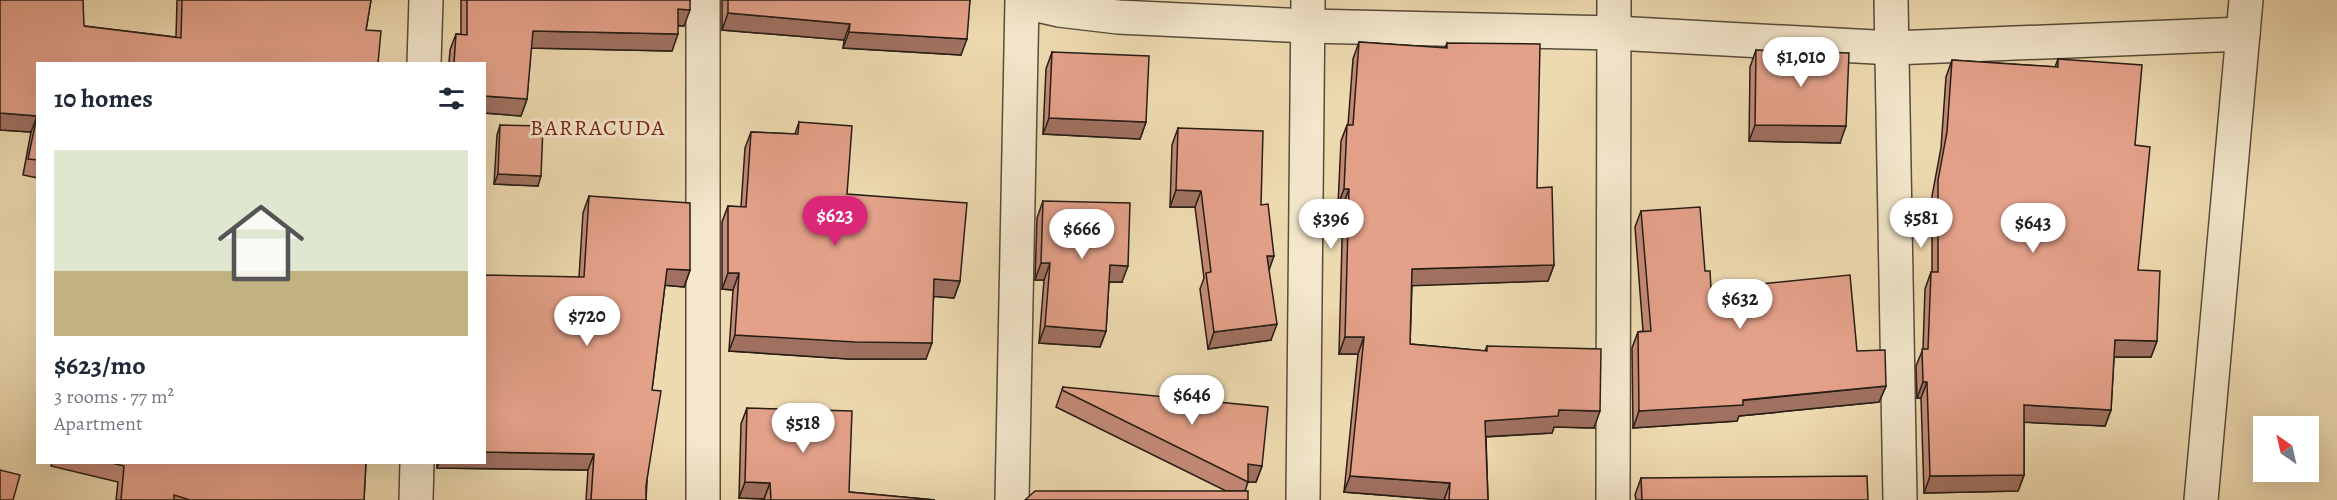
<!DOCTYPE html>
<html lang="en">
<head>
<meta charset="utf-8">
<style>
	:root { --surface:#fff; --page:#f2f2f3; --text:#1f2937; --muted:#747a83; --line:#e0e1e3; --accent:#db2777 }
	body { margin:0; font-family:Alegreya,serif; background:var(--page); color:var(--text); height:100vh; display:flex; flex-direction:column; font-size:22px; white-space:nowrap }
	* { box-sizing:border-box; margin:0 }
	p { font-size:20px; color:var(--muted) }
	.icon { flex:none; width:33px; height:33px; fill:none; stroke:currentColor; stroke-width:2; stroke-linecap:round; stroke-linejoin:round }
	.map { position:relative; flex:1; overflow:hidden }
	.details { position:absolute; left:36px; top:62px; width:450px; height:402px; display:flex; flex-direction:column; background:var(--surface); border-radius:0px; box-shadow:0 6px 24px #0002 }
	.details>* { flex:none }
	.needle { width:39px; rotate:326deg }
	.controls { position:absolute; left:2253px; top:416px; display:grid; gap:12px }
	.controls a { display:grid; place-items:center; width:66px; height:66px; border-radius:0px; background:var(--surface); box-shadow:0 6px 24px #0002; font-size:30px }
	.price { position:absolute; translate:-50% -51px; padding:0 14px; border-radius:21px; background:#fff; color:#222; font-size:20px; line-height:39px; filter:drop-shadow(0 2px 3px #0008) }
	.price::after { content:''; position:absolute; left:50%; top:36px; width:18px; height:14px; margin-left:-9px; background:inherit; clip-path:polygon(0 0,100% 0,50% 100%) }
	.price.on { background:var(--accent); color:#fff }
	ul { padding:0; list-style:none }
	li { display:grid; align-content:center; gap:12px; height:318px; padding:0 18px }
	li+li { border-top:2px solid var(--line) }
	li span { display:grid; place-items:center; height:186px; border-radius:0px; color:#555 }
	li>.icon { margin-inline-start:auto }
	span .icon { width:108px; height:108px; fill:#fffc; stroke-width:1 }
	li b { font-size:26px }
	h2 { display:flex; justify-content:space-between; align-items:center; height:72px; padding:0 18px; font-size:26px }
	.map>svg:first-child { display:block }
</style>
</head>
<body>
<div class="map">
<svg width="2337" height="500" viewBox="0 0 2337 500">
	<rect width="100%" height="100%" fill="#eedab0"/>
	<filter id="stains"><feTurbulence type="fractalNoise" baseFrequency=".00333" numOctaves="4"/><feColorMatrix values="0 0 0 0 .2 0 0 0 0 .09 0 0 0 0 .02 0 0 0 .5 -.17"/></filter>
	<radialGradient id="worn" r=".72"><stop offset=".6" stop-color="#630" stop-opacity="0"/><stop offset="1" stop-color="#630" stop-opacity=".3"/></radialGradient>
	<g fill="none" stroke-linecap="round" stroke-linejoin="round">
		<g stroke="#584c3c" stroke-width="36">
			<g id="minor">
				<path d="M703 0V500"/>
				<path d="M1026 0 1037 5 1059 10 1118 17 1308 26 1615 33 1893 48 2243 34"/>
				<path d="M1891 0 1900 500"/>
				<path d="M424 63 426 0"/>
				<path d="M416 500 417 462"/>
				<path d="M1012 500 1022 0"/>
				<path d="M1303 500 1308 0"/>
				<path d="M1613 500 1614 0"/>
				<path d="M2201 500 2246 0"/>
			</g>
		</g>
		<use href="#minor" stroke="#f4e7cc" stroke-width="33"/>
	</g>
	<g fill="#c48a77" stroke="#261d15" stroke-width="1.5">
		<path d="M0 0 84 26 176 37 177 0H371L366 30 38 63V178L23 175 31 132 0 130Z"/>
		<path d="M461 0H690L684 26H678L672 51 531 48 527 99 521 116 484 113V63H449L450 50 456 34H461Z"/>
		<path d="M722 0H970L961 55 843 48 844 40 722 30Z"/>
		<path d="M1359 42 1445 48 1447 43 1537 188 1554 265 1548 281 1412 285 1410 344 1485 351 1487 346 1594 428 1554 427 1552 433 1486 437 1488 500H1444L1344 492 1358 354H1339L1343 205H1338L1341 141 1347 125H1348L1353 59Z"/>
		<path d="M1756 50 1840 143 1749 141 1750 67Z"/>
		<path d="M1052 52 1146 122 1140 139 1043 134 1046 69Z"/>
		<path d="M2058 59 2135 145 2138 270 2157 341 2151 357H2114L2111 410 2105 426 2024 422V475L2018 491 1924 493 1921 398H1917L1916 366 1923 349 1925 289 1931 272H1932V196L1941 148 1946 77 1952 60 2055 67Z"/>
		<path d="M799 122 847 194 960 281 954 298 934 296 926 359H849L729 351 733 290 722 289V222L728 206 741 207 745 148 751 132 795 134Z"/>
		<path d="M500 125 538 186 494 184 497 135Z"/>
		<path d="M1178 128 1261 205 1269 270 1271 340 1208 349 1200 289 1204 278 1195 207H1170L1172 145Z"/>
		<path d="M589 196 690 270 684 287 665 285 652 390 646 500H586L588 470 437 468V462H484L579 277 583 213Z"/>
		<path d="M1043 201 1122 282H1109L1106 331 1100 347 1039 343 1044 280H1035L1037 218Z"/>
		<path d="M1641 211 1705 271 1711 289 1857 351 1886 386 1879 402 1739 416 1737 421 1633 428 1632 348 1638 332 1643 331 1635 227Z"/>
		<path d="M1063 387 1262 466 1256 482H1248L1245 491H1226L1056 407Z"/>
		<path d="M747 408 849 492 935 500H764V499L739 498 741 424Z"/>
		<path d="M52 462H366L364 500H116L118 482 51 466Z"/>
		<path d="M1641 478 1868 500H1636L1635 495Z"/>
	</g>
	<g fill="#a07161" stroke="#261d15" stroke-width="1.5">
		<path d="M678 9 690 10 684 26 672 25Z"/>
		<path d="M728 13 850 24 844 40 722 30Z"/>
		<path d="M533 31 678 34 672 51 527 48Z"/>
		<path d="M849 32 967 39 961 55 843 48Z"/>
		<path d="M484 96 527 99 521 116 484 113Z"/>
		<path d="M0 113 37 116 31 132 0 130Z"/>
		<path d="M1049 118 1146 122 1140 139 1043 134Z"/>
		<path d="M1755 125 1846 126 1840 143 1749 141Z"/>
		<path d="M498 174 541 176 538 186 494 184Z"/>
		<path d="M1344 189H1349L1343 205H1338Z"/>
		<path d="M1176 190 1201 191 1195 207H1170Z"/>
		<path d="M1267 256H1274L1268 273Z"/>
		<path d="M1041 263H1050L1044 280H1035Z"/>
		<path d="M1110 265 1128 266 1122 282H1104Z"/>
		<path d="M1554 265 1548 281 1406 286 1412 269Z"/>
		<path d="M667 269 690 270 684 287 662 285Z"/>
		<path d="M728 273H739L733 290 722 289Z"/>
		<path d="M934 279 960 281 954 298 928 296Z"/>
		<path d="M1277 324 1271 340 1208 349 1214 332Z"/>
		<path d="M1045 326 1106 331 1100 347 1039 343Z"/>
		<path d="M735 335 932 343 926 359H849L729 351Z"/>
		<path d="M1345 337H1364L1358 354H1339Z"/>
		<path d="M2115 340 2157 341 2151 357H2109Z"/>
		<path d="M1923 382H1927L1921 398H1917Z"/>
		<path d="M1886 386 1879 402 1739 416 1737 421 1633 428 1639 411Z"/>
		<path d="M2024 405 2111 410 2105 426 2018 422Z"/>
		<path d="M1559 410 1600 411 1594 428 1554 427 1552 433 1479 437 1485 421Z"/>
		<path d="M484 452 594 454 588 470 437 468 439 462H484Z"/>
		<path d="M1248 464 1262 466 1256 482H1247Z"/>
		<path d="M2024 475 2018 491 1924 493 1930 476Z"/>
		<path d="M1350 476 1450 483 1444 500 1344 492Z"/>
		<path d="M745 482 770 483 764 499 739 498Z"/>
	</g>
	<g fill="#e4a18a" stroke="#261d15" stroke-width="1.5">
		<path d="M0 0H83L84 26 181 38 182 0H371L366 30 381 31 378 63H38V160L28 159 37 116 0 113Z"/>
		<path d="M467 0H690V10L678 9V34L533 31 527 99 484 96V63H454L456 34 467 35Z"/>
		<path d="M728 0H970L967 39 849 32 850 24 728 13Z"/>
		<path d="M1359 42 1447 48V43L1540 44 1537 188 1552 187 1554 265 1412 269 1410 344 1487 351V346L1601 349 1600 411 1559 410 1558 416 1485 421 1488 500H1449L1450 483 1350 476 1364 337H1345L1349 189H1344L1347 125H1353Z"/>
		<path d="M1756 50 1849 53 1846 126 1755 125Z"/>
		<path d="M1052 52 1149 56 1146 122 1049 118Z"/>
		<path d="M2058 59 2142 65 2135 145 2150 147 2138 270 2160 271 2157 341 2115 340 2111 410 2024 405V475L1930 476 1927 382H1923L1922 349H1928L1931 272H1938V180L1947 132 1952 60 2058 67Z"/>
		<path d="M799 122 852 126 847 194 967 203 960 281 934 279 932 343 855 342 735 335 739 273H728V206L746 207 751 132 798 134Z"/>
		<path d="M500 125 543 126 541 176 498 174Z"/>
		<path d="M1178 128 1263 131 1261 205 1268 204 1274 256H1267L1277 324 1214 332 1206 273 1211 272 1201 191 1176 190Z"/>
		<path d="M589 196 690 203V270L667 269 652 390 661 391 646 486V500H591L594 454 484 452V275L584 277Z"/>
		<path d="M1043 201 1130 203 1128 266 1110 265 1106 331 1045 326 1050 263H1041Z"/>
		<path d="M1700 207 1705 271H1710L1711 289 1850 275 1857 351 1885 350 1886 386 1743 400V405L1639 411 1638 332 1651 331 1641 211Z"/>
		<path d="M1063 387 1268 407 1262 466 1248 464V482L1062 390Z"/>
		<path d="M747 408 852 411 849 492 935 500H771L770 483 745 482Z"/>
		<path d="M108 462H366L364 500H190L174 495V500H121L124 466Z"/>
		<path d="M0 470 20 475 13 500H0Z"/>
		<path d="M1867 476 1868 500H1642L1641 478Z"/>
		<path d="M1035 491H1248V500H1025Z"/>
	</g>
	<g text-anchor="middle" stroke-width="6" stroke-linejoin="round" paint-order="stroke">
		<g font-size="22" letter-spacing="1.5" fill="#7a1f14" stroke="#f4e7cc">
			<text x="598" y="135">BARRACUDA</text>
		</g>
	</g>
	<rect width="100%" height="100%" filter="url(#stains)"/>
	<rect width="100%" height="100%" fill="url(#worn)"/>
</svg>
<div class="controls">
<a><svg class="needle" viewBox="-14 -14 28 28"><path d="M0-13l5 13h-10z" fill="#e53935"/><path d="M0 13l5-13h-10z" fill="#747a83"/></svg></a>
</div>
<b class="price" style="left:1801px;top:88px">$1,010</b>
<b class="price on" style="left:835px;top:247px">$623</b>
<b class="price" style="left:1921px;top:249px">$581</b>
<b class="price" style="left:1331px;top:250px">$396</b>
<b class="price" style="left:2033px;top:254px">$643</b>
<b class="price" style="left:1082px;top:260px">$666</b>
<b class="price" style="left:1740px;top:330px">$632</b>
<b class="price" style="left:587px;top:347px">$720</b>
<b class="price" style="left:1192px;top:426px">$646</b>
<b class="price" style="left:803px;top:454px">$518</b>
<section class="details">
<h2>10 homes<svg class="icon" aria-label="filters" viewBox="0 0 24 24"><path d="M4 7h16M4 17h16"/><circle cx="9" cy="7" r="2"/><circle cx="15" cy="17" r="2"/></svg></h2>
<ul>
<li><span style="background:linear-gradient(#dfe7d0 65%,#c2b280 0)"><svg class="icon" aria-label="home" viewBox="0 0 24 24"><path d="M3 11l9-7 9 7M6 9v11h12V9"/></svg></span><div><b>$623/mo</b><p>3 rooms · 77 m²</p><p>Apartment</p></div></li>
</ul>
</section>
</div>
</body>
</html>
